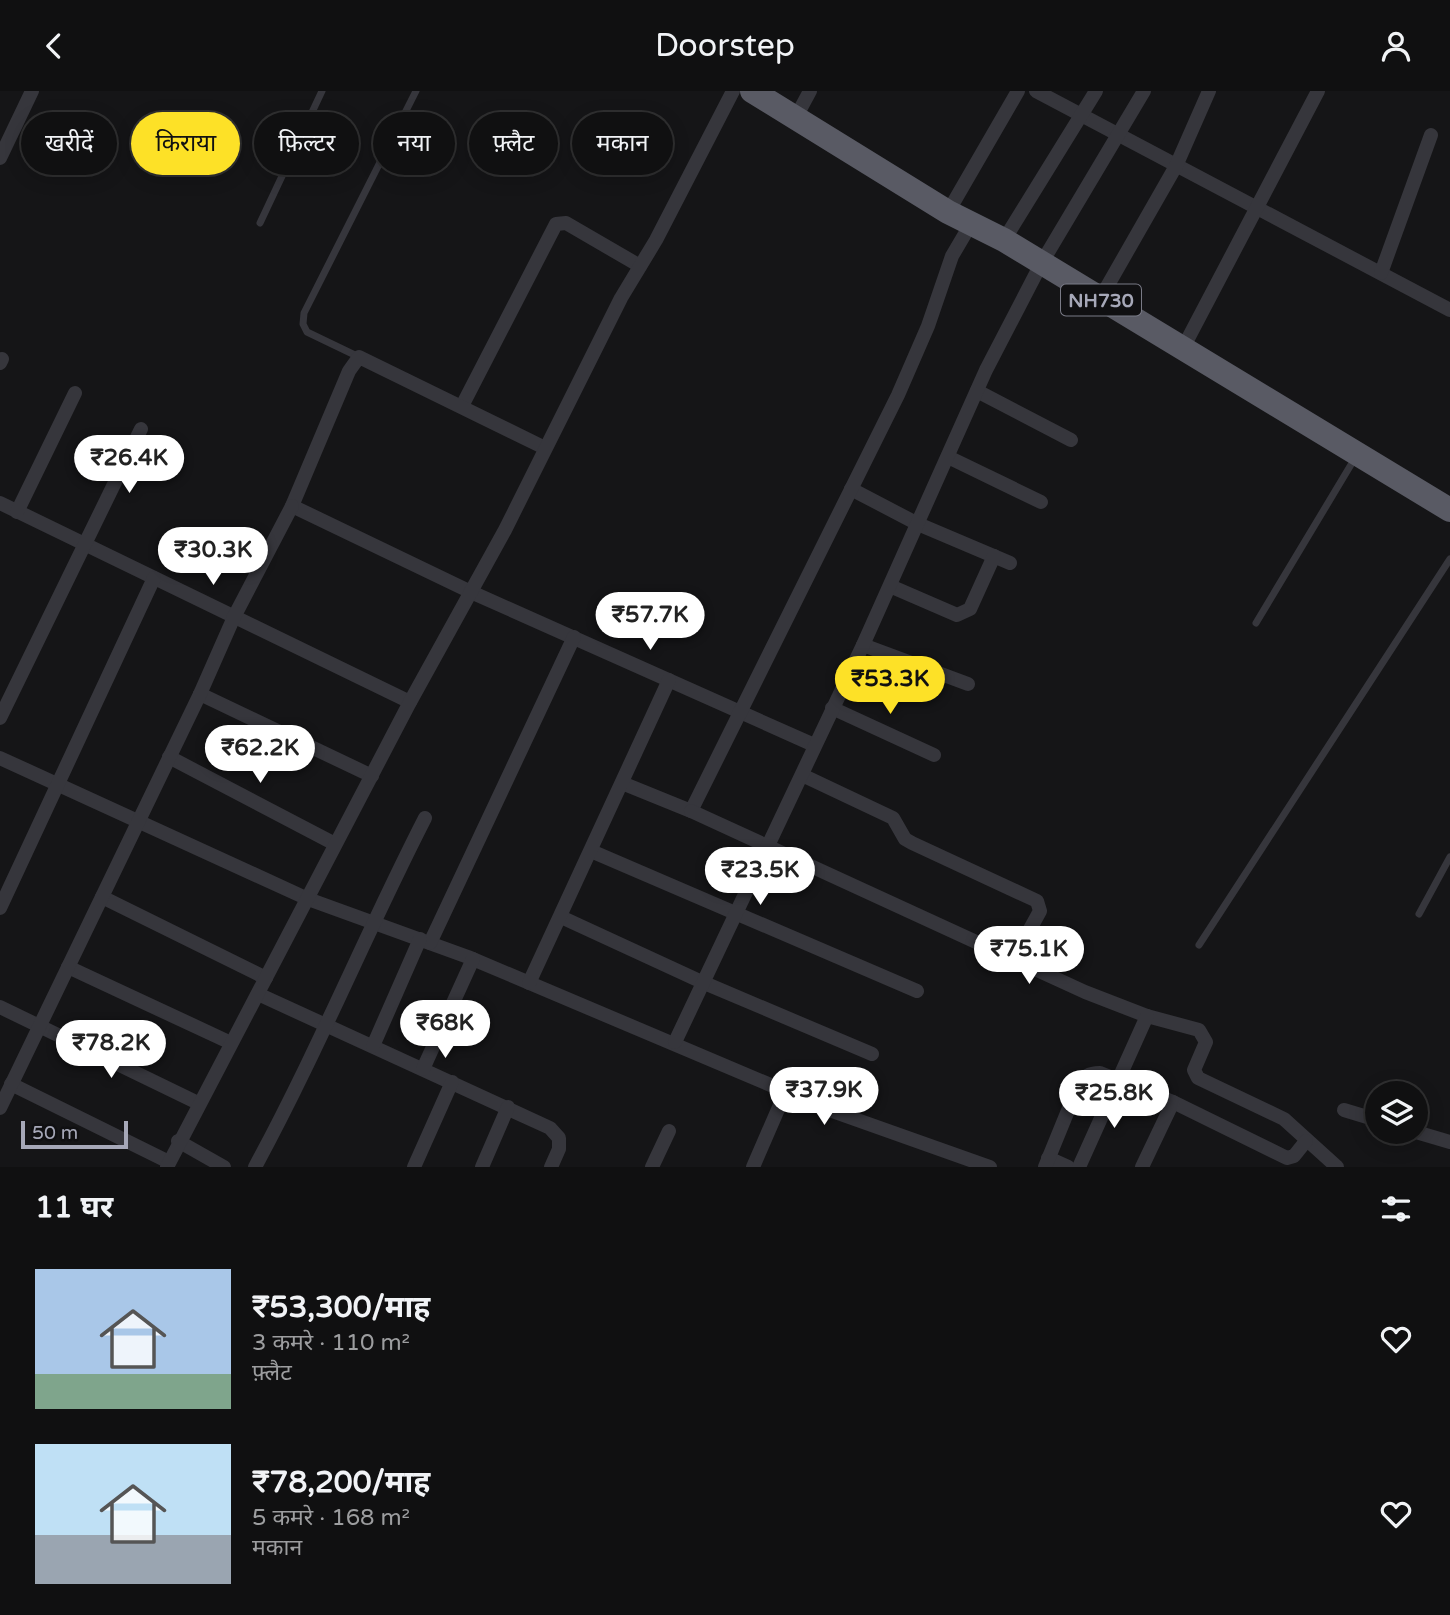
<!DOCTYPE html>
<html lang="hi">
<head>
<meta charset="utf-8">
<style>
	:root { --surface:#101011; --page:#19191a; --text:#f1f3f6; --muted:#9c9d9f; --line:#303031; --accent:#fde127 }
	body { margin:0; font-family:"Varela Round","Noto Sans Devanagari",sans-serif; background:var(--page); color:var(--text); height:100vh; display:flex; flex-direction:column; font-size:26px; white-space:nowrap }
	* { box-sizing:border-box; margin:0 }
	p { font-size:23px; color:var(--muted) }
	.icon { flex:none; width:38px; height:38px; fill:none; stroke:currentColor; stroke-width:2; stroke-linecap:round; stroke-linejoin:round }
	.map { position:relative; height:1076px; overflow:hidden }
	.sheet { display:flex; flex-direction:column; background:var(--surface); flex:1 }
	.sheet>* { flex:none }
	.guide { position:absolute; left:21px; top:21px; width:700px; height:63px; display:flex; gap:14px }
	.tools { position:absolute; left:1365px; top:990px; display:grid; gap:14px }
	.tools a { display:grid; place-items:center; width:63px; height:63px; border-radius:50%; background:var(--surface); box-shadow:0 4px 18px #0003,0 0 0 2px var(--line); font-size:35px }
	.scale { position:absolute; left:21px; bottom:18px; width:107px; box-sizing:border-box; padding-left:7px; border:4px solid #a6a8b8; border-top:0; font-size:19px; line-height:24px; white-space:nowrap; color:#a6a8b8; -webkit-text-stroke:5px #101012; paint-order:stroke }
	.price { position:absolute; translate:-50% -60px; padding:0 16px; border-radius:24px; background:#fff; color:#222; font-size:23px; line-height:46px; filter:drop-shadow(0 2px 4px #0008) }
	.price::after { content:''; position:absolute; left:50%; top:42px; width:21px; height:16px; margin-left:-10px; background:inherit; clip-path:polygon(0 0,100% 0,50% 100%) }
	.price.current { background:var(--accent); color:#111 }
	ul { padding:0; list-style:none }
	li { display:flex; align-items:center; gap:21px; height:175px; padding:0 35px }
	li span { display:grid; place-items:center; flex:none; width:196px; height:140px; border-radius:0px; color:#555 }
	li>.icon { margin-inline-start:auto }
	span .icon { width:84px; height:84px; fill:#fffc; stroke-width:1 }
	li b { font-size:30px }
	h2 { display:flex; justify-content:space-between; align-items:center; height:84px; padding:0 35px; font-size:30px }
	.chip { padding:0 24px; border-radius:32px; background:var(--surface); box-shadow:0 4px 18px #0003,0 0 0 2px var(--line); font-size:24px; line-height:63px }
	.chip.current { background:var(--accent); color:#111 }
	header { display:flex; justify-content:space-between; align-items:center; height:91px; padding:0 35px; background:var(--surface); font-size:32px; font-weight:600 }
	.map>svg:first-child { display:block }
</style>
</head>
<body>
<header><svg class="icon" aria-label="back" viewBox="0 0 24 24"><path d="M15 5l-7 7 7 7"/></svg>Doorstep<svg class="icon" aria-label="person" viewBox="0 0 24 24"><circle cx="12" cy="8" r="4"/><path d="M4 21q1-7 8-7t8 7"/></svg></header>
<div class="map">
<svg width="1450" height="1076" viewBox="0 0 1450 1076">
	<rect width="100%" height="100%" fill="#151517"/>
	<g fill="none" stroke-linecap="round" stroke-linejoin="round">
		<g stroke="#36363c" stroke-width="7">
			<path d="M260 132 322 0"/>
			<path d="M359 266 307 241 303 233 304 222 416 0"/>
			<path d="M1256 532 1355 367"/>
			<path d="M1419 823 1450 766"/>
			<path d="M1199 854 1450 468"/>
		</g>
		<g stroke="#36363c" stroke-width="14">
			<path d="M1036 0 1450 219"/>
			<path d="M796 26 810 0"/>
			<path d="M0 67 32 0"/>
			<path d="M948 121 1018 0"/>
			<path d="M1004 149 1096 0"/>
			<path d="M1381 182 1431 44"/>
			<path d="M1100 208 1176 75 1209 0"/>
			<path d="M1182 259 1318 0"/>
			<path d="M0 272 2 268"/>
			<path d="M977 300 1071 349"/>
			<path d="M462 315 556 133 566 132 640 175"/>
			<path d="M545 357 359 266 349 280 292 415 471 501 814 654"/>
			<path d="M948 366 1041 411"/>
			<path d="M851 398 918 433 1010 472"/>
			<path d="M0 412 410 611"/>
			<path d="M17 421 75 302"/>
			<path d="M890 495 957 524 970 518 994 465"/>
			<path d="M863 554 968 593"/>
			<path d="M200 603 372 685"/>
			<path d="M832 617 934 664"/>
			<path d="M0 627 141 338"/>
			<path d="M169 666 335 753"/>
			<path d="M0 667 308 808 468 866 832 1020 990 1076"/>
			<path d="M802 684 893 727 905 748 912 752 1037 810 1040 820 1013 869"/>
			<path d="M622 692 691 720 898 304 928 235 952 165 972 131"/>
			<path d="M691 720 1085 901 1147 925 1199 939 1206 951 1194 979 1198 987 1284 1028 1337 1076"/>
			<path d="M591 760 917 900"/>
			<path d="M102 806 266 887"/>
			<path d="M0 817 154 487"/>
			<path d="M561 826 702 891 872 963"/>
			<path d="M430 852 574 546"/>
			<path d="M68 876 231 952"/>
			<path d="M529 892 669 589"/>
			<path d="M258 903 550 1037 559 1047V1058L551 1076"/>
			<path d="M0 916 198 1012"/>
			<path d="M675 951 863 554 986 279 1041 173 1144 0"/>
			<path d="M373 955 420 848"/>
			<path d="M423 978 473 868"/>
			<path d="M11 993 169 1071"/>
			<path d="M0 1017 200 603 234 526 292 415"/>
			<path d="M1344 1019 1377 1029"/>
			<path d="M1416 1041 1450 1051"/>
			<path d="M178 1050 224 1076"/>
			<path d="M1048 1067 1068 1076"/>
			<path d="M167 1076 410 611 505 439 621 207 656 149 733 0"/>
			<path d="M255 1076C317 962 366 842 425 727"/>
			<path d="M414 1076 452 991"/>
			<path d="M482 1076 508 1016"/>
			<path d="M652 1076 669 1040"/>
			<path d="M753 1076 786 1000"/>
			<path d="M1045 1076 1078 995C1084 985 1089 982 1100 982L1173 1011 1287 1067 1294 1065 1306 1050"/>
			<path d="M1079 1076 1147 925"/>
			<path d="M1142 1076 1173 1011"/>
		</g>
		<path stroke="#595a64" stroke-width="24" d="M752 0 948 121 1004 149 1450 419"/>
	</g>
	<g text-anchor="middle" stroke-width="7" stroke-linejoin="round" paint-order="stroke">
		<rect fill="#101012" stroke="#797a86" stroke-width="2" x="1061" y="193.5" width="80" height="31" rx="5"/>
		<g font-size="19" font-weight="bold" fill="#a6a8b8">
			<text x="1101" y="216">NH730</text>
		</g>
	</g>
</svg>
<div class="tools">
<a><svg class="icon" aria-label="layers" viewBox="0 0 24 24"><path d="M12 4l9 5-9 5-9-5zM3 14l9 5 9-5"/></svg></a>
</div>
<div class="scale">50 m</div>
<b class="price" style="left:129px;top:404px">₹26.4K</b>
<b class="price" style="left:213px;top:496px">₹30.3K</b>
<b class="price" style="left:650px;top:561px">₹57.7K</b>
<b class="price current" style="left:890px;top:625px">₹53.3K</b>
<b class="price" style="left:260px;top:694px">₹62.2K</b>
<b class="price" style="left:760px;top:816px">₹23.5K</b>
<b class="price" style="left:1029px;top:895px">₹75.1K</b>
<b class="price" style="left:445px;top:969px">₹68K</b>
<b class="price" style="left:111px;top:989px">₹78.2K</b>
<b class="price" style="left:824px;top:1036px">₹37.9K</b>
<b class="price" style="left:1114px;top:1039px">₹25.8K</b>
<div class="guide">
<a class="chip">खरीदें</a>
<a class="chip current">किराया</a>
<a class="chip">फ़िल्टर</a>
<a class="chip">नया</a>
<a class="chip">फ़्लैट</a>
<a class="chip">मकान</a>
</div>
</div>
<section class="sheet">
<h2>11 घर<svg class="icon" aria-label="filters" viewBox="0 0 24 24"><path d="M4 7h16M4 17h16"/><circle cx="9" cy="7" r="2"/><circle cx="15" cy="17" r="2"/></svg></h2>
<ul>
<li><span style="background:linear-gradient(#a9c7e8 75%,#7fa58c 0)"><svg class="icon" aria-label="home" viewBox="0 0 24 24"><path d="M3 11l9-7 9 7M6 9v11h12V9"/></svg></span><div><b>₹53,300/माह</b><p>3 कमरे · 110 m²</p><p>फ़्लैट</p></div><svg class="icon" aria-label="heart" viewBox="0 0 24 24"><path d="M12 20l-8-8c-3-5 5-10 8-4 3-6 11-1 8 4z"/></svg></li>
<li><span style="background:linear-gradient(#bfe0f5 65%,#9aa5b1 0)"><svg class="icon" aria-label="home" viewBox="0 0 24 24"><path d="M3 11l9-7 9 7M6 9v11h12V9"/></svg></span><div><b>₹78,200/माह</b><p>5 कमरे · 168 m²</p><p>मकान</p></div><svg class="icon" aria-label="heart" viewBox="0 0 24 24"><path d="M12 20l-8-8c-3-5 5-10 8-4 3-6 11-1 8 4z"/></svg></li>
</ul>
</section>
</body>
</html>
